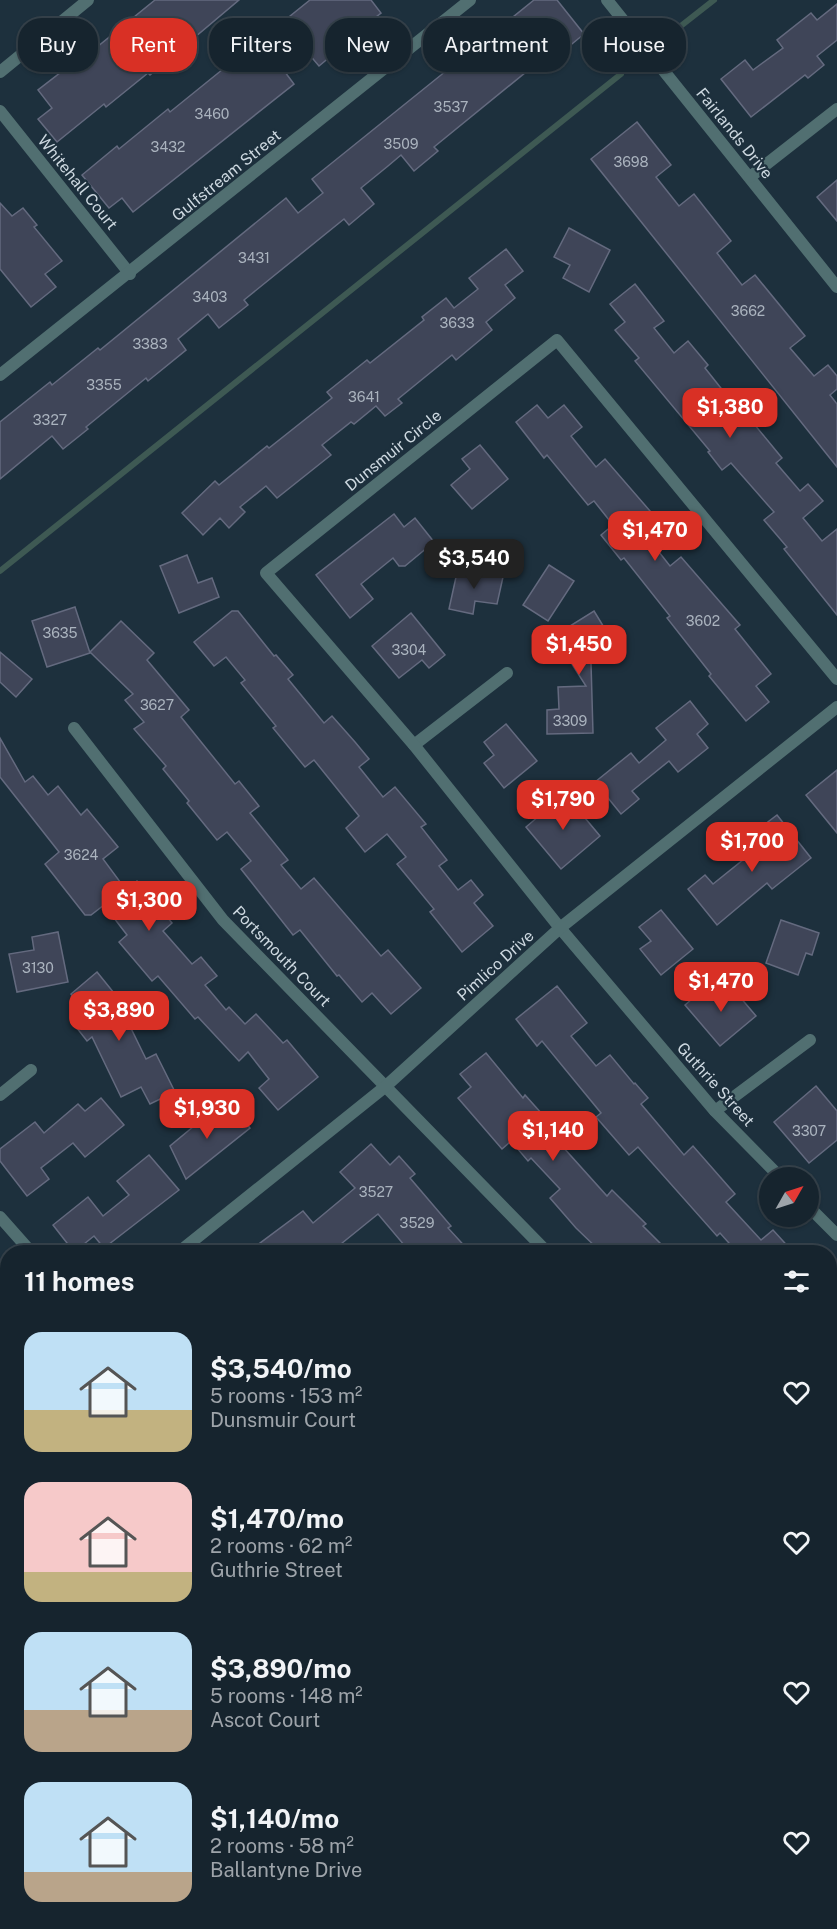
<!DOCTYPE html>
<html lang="en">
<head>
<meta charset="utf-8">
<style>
	:root { --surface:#16242e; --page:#23303a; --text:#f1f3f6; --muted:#9ea4aa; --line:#35414a; --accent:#d93025 }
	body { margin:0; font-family:"Public Sans",sans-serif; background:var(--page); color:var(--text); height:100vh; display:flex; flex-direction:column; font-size:22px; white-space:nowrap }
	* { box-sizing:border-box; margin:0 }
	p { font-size:20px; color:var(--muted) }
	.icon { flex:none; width:33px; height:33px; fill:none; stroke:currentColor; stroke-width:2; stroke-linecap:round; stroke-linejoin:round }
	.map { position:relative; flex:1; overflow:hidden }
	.panel { position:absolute; left:0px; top:1245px; width:837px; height:684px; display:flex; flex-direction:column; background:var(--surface); border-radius:24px 24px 0 0; box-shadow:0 2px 4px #0004,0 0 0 2px var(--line) }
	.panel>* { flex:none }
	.top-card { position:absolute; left:18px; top:18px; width:801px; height:54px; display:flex; gap:12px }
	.needle { width:39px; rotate:51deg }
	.buttons { position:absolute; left:759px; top:1167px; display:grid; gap:12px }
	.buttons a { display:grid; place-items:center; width:60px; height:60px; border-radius:50%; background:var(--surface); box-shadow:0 2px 4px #0004,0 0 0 2px var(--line); font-size:30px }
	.price { position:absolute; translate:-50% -51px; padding:0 14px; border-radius:12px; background:var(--accent); color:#fff; font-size:20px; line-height:39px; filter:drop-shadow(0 2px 3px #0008) }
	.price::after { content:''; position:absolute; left:50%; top:36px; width:18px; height:14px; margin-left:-9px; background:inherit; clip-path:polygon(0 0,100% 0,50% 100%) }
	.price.active { background:#222; color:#fff }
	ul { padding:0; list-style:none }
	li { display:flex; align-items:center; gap:18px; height:150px; padding:0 24px }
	li span { display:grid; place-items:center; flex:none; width:168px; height:120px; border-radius:18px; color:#555 }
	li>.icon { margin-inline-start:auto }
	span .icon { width:72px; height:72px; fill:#fffc; stroke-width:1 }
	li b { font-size:26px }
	h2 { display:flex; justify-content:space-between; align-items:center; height:72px; padding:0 24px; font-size:26px }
	.pill { padding:0 21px; border-radius:24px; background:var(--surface); box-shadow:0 2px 4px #0004,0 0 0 2px var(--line); font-size:21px; line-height:54px }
	.pill.active { background:var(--accent); color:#fff }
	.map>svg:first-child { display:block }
</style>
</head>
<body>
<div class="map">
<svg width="837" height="1929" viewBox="0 0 837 1929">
	<rect width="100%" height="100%" fill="#1d303d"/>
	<path fill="#433156" d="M837 1769V1929H639L648 1922H830V1775Z"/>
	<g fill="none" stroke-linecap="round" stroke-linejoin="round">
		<g stroke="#3e5953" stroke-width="6">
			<path d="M677 29 714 0"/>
			<path d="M0 571 621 74"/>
		</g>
	</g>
	<g fill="#3f4558" stroke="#646a7f" stroke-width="1.5">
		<path d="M155 0H239L150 75 148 73 106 107 104 104 57 142 38 119 52 108 38 90 91 49 92 51Z"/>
		<path d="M310 0H371L381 13 335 49 337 51 319 66 308 53 285 72 294 84 133 212 122 198 109 208 82 175 117 146 119 149 168 109 170 112 233 61 231 59 257 38 259 41Z"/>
		<path d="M534 0H557L584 34 561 53 554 45 524 69 526 72 434 147 438 151 414 171 401 155 388 166 361 188 374 204 349 225 344 219 244 300 248 305 219 328 208 314 178 339 186 350 148 381 146 378 86 427 88 429 63 449 52 436 0 479V422L50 382 52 385 98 348 100 350 286 198 298 213 323 193 312 179Z"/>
		<path d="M837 4V40L817 56 824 65 808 78 805 75 751 117 721 79 745 60 753 70 783 48 777 40 811 13 817 20Z"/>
		<path d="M637 122 671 165 656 177 679 206 694 194 731 241 717 253 742 285 755 275 805 336 790 348 814 376 828 365 837 376V389L830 395 837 404V467L591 159Z"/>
		<path d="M837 180V221L817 197Z"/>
		<path d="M0 203 12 216 23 208 37 225 34 227 62 261 45 274 56 287 31 307 0 269Z"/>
		<path d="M569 228 610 250 589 292 563 278 570 265 554 257Z"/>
		<path d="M506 249 523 271 505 285 515 298 486 322 492 330 456 360 452 355 398 399 402 403 385 416 376 406 354 424 351 422 322 445 331 455 277 498 266 486 240 507 245 512 229 528 220 518 203 535 182 513 215 481 219 485 267 446 269 448 332 398 327 392 367 360 370 363 424 320 422 317 446 298 454 308 478 289 469 278Z"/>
		<path d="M635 284 664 321 654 328 674 353 688 341 708 365 705 368 747 421 750 419 782 458 776 463 800 491 808 484 823 501 803 518 822 541 837 529V615L784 549 787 547 764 520 774 512 731 463 722 470 708 452 710 451 635 361 639 358 615 330 625 322 610 304Z"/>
		<path d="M537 405 548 418 564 405 582 427 571 436 596 467 605 459 663 526 648 538 670 566 681 557 740 625 735 629 771 674 756 686 769 702 746 721 709 676 711 674 667 618 670 616 624 558 621 560 601 535 613 525 594 501 588 505 547 455 544 458 516 422Z"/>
		<path d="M480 445 508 479 472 509 451 485 470 469 462 459Z"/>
		<path d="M394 514 404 527 415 518 434 542 405 566H399L393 558 361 584 373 599 350 618 316 575Z"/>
		<path d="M187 555 198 583 212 578 219 597 179 613 160 566Z"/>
		<path d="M549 565 574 581 548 621 523 605Z"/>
		<path d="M458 568 503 577 497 604 475 601 473 614 449 609Z"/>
		<path d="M75 607 90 653 47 667 32 621Z"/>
		<path d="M232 611H238L274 656 276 655 293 675 288 679 324 723 332 716 355 742 369 759 359 767 383 797 395 787 426 824 421 827 447 860 439 866 458 890 471 880 483 895 474 903 493 926 462 952 430 912 434 909 397 864 406 857 387 834 365 852 346 828 359 816 314 760 305 767 273 728 276 726 241 683 245 680 226 657 214 666 194 642Z"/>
		<path d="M594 611 616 647 591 663 593 733 547 734V710L559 709 558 687 586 686 554 636Z"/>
		<path d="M411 613 445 655 429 668 422 660 399 678 372 646Z"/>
		<path d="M121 621 154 653 147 660 189 710 181 717 235 784 239 781 259 806 250 813 288 860 281 865 301 889 314 878 381 956 388 950 421 988 391 1014 372 993 362 1002 339 975 337 976 300 930 293 935 241 869 251 861 227 832 217 840 187 803 189 801 163 769 166 766 134 729 144 722 125 700 133 694 90 652Z"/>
		<path d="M0 652 32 679 16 697 0 682Z"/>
		<path d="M690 701 708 724 697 734 708 748 678 772 669 761 632 791 639 799 621 814 595 782 631 753 639 763 666 740 656 728Z"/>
		<path d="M506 724 537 761 504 788 484 763 494 755 484 742Z"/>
		<path d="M0 738 25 782 33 776 48 795 58 786 81 815 87 809 118 847 103 859 126 890 137 881 172 923 163 931 192 964 201 957 217 976 205 985 226 1010 229 1007 245 1024 256 1014 283 1043 287 1040 318 1077 278 1110 259 1088 269 1079 248 1052 239 1061 198 1017 195 1019 158 976 152 981 119 942 127 935 104 905 91 915H85L45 864 59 852 0 777Z"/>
		<path d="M837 770V833L806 795Z"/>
		<path d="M565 794 600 836 561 869 526 827Z"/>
		<path d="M777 815 811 858 772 889 767 883 717 925 688 889 705 875 713 884 769 839 760 828Z"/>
		<path d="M661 910 693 949 661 975 640 949 651 941 639 927Z"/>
		<path d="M781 920 819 933 812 955 806 953 798 975 766 963Z"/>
		<path d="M58 932 68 982 17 992 9 954 34 950 32 937Z"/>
		<path d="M97 972 127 1009 123 1012 146 1059 156 1054 175 1092 150 1104 141 1087 121 1097 92 1037 87 1041 73 1023 86 1012 71 994Z"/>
		<path d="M729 984 756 1016 720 1046 685 1005 707 986 715 995Z"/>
		<path d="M557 986 587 1023 571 1036 596 1066 610 1055 634 1084 635 1083 648 1098 641 1104 684 1155 693 1146 735 1194 726 1202 761 1240 773 1230 793 1252H737L720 1233 717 1236 638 1147 629 1155 596 1117 601 1113 542 1041 537 1046 516 1019Z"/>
		<path d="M486 1053 523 1098 525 1095 559 1133 554 1137 607 1196 612 1190 646 1224 643 1226 669 1252H601L576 1228 550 1198 560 1189 531 1158 528 1161 511 1141 502 1149 458 1098 471 1087 460 1074Z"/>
		<path d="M816 1086 837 1111V1140L809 1163 774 1122Z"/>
		<path d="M101 1098 124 1125 85 1157 73 1143 41 1168 49 1179 27 1196 0 1161V1149L35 1122 44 1133 78 1104 85 1111Z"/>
		<path d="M217 1107 228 1120 238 1112 250 1128 186 1179 170 1146Z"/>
		<path d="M371 1144 390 1165 399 1156 415 1174 410 1178 451 1226 448 1228 470 1252H410L378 1214 331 1252H248L303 1211 313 1223 355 1188 340 1172Z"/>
		<path d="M149 1155 179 1190 104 1248 94 1236 74 1252 53 1225 88 1197 103 1216 129 1195 117 1181Z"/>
	</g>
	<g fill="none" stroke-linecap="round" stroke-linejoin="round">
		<g stroke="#516f71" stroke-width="12">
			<path d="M607 0 837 287"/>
			<path d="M0 72 88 0"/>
			<path d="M0 111 130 274"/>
			<path d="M750 177 837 109"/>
			<path d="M0 375 470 0"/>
			<path d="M74 728 223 920 547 1252"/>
			<path d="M414 745 507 673"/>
			<path d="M0 1095 31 1070"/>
			<path d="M715 1111 810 1040"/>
			<path d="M781 1178 715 1111 560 928 414 745 266 573 557 340 837 679"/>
			<path d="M808 1206 837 1235"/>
			<path d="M0 1217 31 1252"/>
			<path d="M179 1252 386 1086 560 928 837 707"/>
			<path d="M0 1274 8 1283"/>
			<path d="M0 1398 8 1392"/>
			<path d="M830 1545 837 1552"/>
			<path d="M0 1687 8 1681"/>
			<path d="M201 1922 207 1929"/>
			<path d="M506 1922 513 1929"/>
			<path d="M553 1922 559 1929"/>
		</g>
	</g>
	<g text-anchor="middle" stroke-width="4.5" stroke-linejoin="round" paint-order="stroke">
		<g font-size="14" fill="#aab3be">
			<text x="451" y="112">3537</text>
			<text x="212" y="119">3460</text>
			<text x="401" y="149">3509</text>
			<text x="168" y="152">3432</text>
			<text x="631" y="167">3698</text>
			<text x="254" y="263">3431</text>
			<text x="210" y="302">3403</text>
			<text x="748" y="316">3662</text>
			<text x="457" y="328">3633</text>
			<text x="150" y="349">3383</text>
			<text x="104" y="390">3355</text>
			<text x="364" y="402">3641</text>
			<text x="50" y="425">3327</text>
			<text x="703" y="626">3602</text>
			<text x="60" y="638">3635</text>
			<text x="409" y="655">3304</text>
			<text x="157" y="710">3627</text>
			<text x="570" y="726">3309</text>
			<text x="81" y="860">3624</text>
			<text x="38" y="973">3130</text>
			<text x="809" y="1136">3307</text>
			<text x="376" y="1197">3527</text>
			<text x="417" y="1228">3529</text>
		</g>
		<g font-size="16" fill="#cdd8e0" stroke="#1d303d">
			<text transform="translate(735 133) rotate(51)" y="6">Fairlands Drive</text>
			<text transform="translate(226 175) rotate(-39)" y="6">Gulfstream Street</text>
			<text transform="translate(78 182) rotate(51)" y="6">Whitehall Court</text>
			<text transform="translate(393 450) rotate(-39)" y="6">Dunsmuir Circle</text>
			<text transform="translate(282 956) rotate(46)" y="6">Portsmouth Court</text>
			<text transform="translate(495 965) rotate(-42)" y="6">Pimlico Drive</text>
			<text transform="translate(716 1084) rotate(48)" y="6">Guthrie Street</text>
		</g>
	</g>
</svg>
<div class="buttons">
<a><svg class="needle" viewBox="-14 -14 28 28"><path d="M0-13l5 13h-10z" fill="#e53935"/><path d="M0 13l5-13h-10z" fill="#9ea4aa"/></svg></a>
</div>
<b class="price" style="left:730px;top:439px">$1,380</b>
<b class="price" style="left:655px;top:562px">$1,470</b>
<b class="price active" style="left:474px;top:590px">$3,540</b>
<b class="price" style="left:579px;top:676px">$1,450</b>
<b class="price" style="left:563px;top:831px">$1,790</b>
<b class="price" style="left:752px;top:873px">$1,700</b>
<b class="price" style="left:149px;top:932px">$1,300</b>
<b class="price" style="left:721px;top:1013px">$1,470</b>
<b class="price" style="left:119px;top:1042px">$3,890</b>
<b class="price" style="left:207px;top:1140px">$1,930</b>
<b class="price" style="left:553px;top:1162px">$1,140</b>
<div class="top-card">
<a class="pill">Buy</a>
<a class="pill active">Rent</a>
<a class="pill">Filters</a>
<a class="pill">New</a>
<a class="pill">Apartment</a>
<a class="pill">House</a>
</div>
<section class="panel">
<h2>11 homes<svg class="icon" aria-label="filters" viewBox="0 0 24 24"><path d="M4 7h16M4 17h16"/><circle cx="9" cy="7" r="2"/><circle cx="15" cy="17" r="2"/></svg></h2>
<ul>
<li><span style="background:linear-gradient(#bfe0f5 65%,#c2b280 0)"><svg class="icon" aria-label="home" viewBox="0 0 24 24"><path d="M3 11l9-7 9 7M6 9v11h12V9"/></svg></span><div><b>$3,540/mo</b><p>5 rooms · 153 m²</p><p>Dunsmuir Court</p></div><svg class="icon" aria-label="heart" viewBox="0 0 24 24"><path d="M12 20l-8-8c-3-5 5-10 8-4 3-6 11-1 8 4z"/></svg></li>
<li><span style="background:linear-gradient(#f6c9c9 75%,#c2b280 0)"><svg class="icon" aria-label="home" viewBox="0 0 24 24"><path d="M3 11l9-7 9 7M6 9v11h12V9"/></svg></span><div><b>$1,470/mo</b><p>2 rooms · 62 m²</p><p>Guthrie Street</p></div><svg class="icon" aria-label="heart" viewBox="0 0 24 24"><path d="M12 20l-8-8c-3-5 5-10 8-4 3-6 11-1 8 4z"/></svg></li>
<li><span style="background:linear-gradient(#bfe0f5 65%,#b9a48a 0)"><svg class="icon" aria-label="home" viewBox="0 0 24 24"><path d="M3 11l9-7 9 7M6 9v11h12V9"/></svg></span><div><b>$3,890/mo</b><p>5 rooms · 148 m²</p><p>Ascot Court</p></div><svg class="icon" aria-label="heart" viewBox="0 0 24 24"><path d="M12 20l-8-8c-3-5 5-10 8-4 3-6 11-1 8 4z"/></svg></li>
<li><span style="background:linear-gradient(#bfe0f5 75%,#b9a48a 0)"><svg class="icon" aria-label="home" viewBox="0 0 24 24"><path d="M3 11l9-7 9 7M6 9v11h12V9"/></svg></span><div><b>$1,140/mo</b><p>2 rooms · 58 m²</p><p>Ballantyne Drive</p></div><svg class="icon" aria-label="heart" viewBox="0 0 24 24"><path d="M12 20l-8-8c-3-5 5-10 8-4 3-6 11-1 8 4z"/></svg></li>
</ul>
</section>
</div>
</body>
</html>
